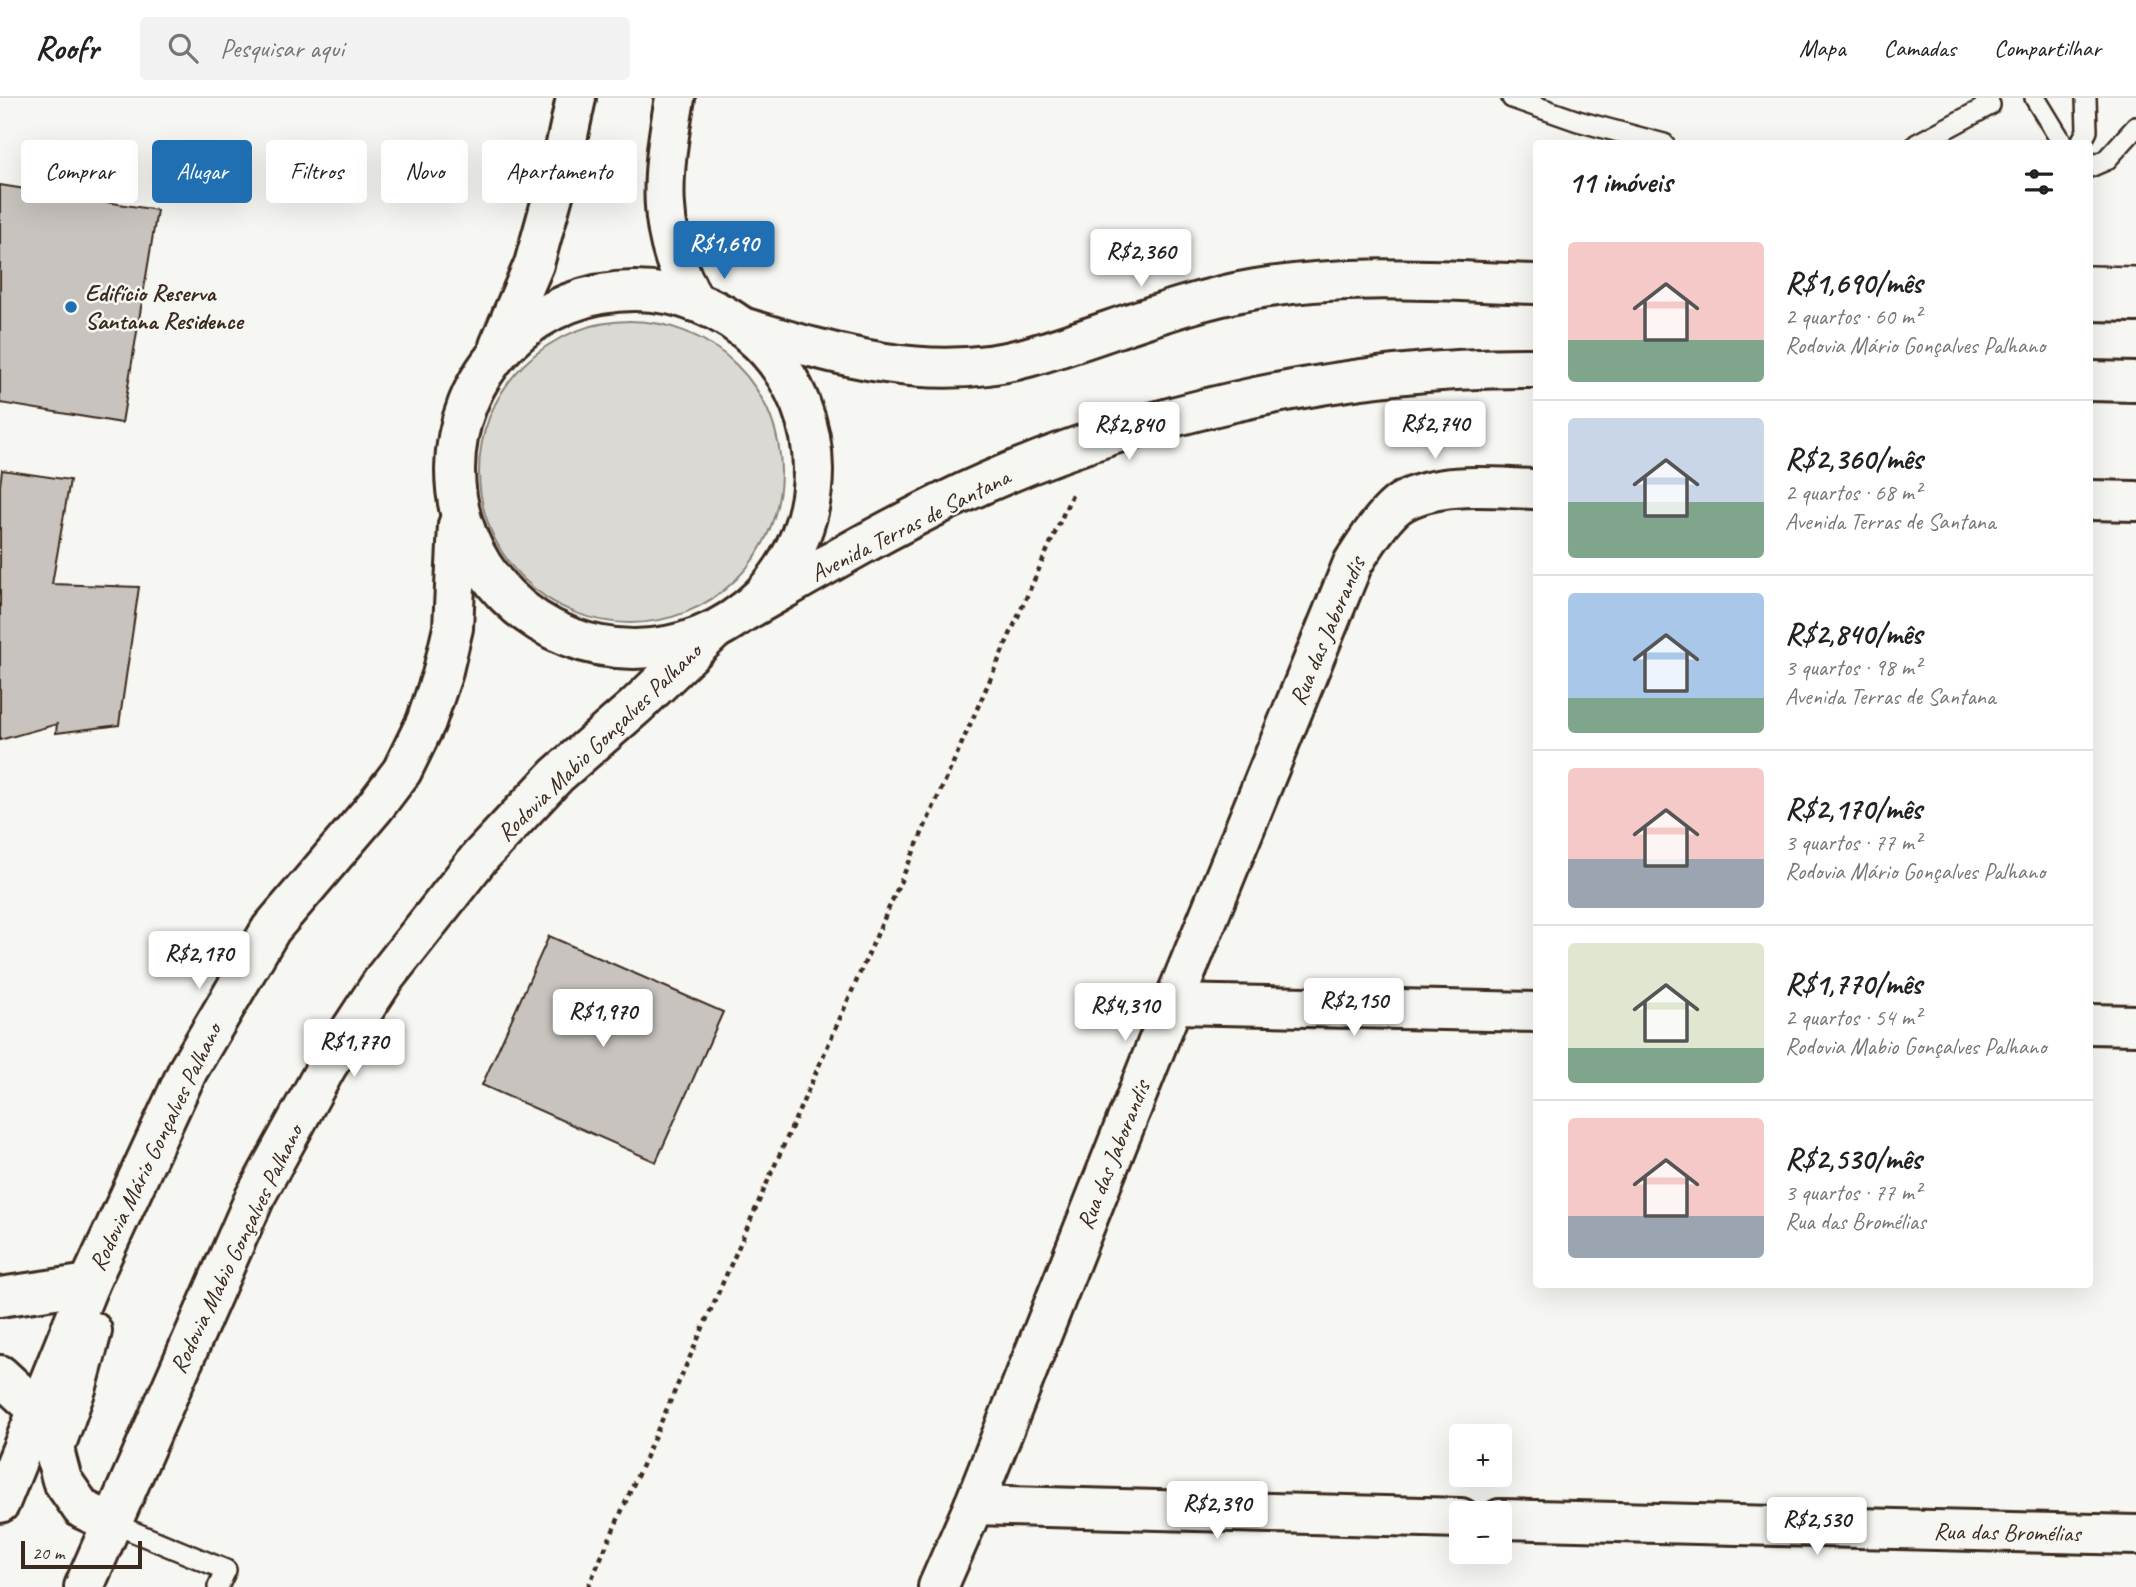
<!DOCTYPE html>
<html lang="pt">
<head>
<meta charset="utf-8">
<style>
	:root { --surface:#fff; --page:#f2f2f2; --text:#222; --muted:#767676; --line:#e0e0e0; --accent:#1f6fb2 }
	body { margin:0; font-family:Caveat,sans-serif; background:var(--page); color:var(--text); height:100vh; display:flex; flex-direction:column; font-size:26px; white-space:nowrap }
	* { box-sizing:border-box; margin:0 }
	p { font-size:23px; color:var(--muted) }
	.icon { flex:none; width:38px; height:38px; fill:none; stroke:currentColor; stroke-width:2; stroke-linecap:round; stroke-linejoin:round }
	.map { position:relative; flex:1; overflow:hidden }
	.side { position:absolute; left:1533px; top:42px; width:560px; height:1148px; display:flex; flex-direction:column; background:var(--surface); border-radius:7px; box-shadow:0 7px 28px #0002 }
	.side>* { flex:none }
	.hud { position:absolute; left:21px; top:42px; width:665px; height:63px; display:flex; gap:14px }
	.tools { position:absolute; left:1449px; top:1326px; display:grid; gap:14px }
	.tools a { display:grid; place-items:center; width:63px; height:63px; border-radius:7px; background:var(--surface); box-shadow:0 7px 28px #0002; font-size:35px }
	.scale { position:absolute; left:21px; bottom:18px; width:121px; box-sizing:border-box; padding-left:7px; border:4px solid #3b2a1e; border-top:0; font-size:19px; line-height:24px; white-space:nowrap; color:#3b2a1e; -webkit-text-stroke:5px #f6f6f2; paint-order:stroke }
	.price { position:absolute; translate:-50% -60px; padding:0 16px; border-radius:7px; background:#fff; color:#222; font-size:23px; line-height:46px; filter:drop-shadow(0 2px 4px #0008) }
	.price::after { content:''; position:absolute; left:50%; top:42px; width:21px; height:16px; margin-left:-10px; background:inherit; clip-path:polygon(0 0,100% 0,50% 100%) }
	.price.current { background:var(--accent); color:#fff }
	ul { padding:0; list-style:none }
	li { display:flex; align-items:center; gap:21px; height:175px; padding:0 35px }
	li+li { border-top:2px solid var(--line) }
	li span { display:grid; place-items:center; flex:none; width:196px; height:140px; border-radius:7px; color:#555 }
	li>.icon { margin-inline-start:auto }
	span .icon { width:84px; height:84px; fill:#fffc; stroke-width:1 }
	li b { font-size:30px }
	h2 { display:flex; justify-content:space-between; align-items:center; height:84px; padding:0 35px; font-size:30px }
	.chip { padding:0 24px; border-radius:7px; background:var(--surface); box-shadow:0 7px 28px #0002; font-size:24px; line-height:63px }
	.chip.current { background:var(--accent); color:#fff }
	header { display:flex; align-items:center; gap:42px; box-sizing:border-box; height:98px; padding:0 35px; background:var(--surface); border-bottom:2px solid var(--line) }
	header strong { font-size:33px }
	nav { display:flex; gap:38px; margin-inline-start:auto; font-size:24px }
	.search { width:490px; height:63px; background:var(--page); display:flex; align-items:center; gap:18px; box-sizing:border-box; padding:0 24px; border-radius:7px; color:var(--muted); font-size:26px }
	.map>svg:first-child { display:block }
</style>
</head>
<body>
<header>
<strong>Roofr</strong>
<div class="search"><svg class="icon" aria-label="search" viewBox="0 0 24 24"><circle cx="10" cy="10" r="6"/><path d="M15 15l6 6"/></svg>Pesquisar aqui</div>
<nav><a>Mapa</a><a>Camadas</a><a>Compartilhar</a></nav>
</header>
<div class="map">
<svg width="2136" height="1489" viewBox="0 0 2136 1489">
	<rect width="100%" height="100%" fill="#f6f6f2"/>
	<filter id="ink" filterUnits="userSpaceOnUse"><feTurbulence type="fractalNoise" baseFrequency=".0143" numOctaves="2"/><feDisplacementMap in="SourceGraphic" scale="14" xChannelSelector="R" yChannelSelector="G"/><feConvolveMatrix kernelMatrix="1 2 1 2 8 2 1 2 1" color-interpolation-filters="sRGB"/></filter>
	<g filter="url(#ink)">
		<circle fill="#dad9d3" stroke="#8a8278" stroke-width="2" cx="630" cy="374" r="151"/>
		<g fill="#c8c3be" stroke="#3b2a1e" stroke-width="2">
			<path d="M0 87 157 112 122 325 0 305Z"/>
			<path d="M2 372 70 382 52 486 139 489 119 627 56 635 57 626 0 642V388Z"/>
			<path d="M549 838 723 914 656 1064 482 987Z"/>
		</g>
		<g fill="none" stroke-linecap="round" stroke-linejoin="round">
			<g stroke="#3b2a1e" stroke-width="24">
				<g id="service">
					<path d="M1512 0 1578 23 1664 46"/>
					<path d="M2035 0 2063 46"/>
					<path d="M1917 46 1990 7 1985 0"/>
					<path d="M2080 46 2087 33 2086 0"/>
					<path d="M2090 69 2106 62 2136 29"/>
					<path d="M2090 178 2136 179"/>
					<path d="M112 1425 226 1472 218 1489"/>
				</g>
			</g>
			<g stroke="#3b2a1e" stroke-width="44">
				<g id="minor">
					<path d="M2090 402 2136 403"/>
					<path d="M1173 906 1536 914"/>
					<path d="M2090 926 2136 927"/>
					<path d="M974 1407 1461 1420"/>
					<path d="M1500 1421 2136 1437"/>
					<path d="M938 1489 974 1407 1173 906 1353 465C1363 449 1387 411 1404 403 1440 383 1496 390 1536 391"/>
				</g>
			</g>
			<g stroke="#3b2a1e" stroke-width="44">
				<g id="tertiary">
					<path d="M2090 203 2136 204"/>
					<path d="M742 229C835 257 931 286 1028 259 1104 237 1178 204 1256 191 1349 175 1443 183 1536 186"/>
					<path d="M2090 283 2136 284"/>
					<path d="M742 515C809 477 876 437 946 403 1121 318 1342 268 1536 270"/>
					<path d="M0 1199 89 1186"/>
					<path d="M0 1277 38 1312"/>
				</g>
			</g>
			<g stroke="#3b2a1e" stroke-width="44">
				<g id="secondary">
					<path d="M675 0C662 75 654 136 695 204"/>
					<circle cx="634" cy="372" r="179"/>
					<path d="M499 248 534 166 562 65 576 0"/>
					<path d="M92 1233 77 1288 54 1352 62 1382 82 1411 112 1425"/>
					<path d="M0 1405 89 1186 188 972 271 831 374 710 402 673 426 624 442 577 453 530 458 427"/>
					<path d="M84 1489 255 1099 327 968 386 878 479 760 557 677 635 609 714 533"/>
				</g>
			</g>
			<path stroke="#3b2a1e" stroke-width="4.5" stroke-dasharray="5 5" stroke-linecap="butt" d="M588 1489 1074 392"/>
			<use href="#service" stroke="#f6f6f2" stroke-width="19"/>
			<use href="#minor" stroke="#f6f6f2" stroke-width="38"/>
			<use href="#tertiary" stroke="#f6f6f2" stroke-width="38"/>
			<use href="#secondary" stroke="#f6f6f2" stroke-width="38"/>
		</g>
	</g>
	<circle fill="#1f6fb2" stroke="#f6f6f2" stroke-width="2.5" cx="71" cy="209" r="7"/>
	<g text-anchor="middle" stroke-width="5" stroke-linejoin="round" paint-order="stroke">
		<g font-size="24" font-weight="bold" fill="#3b2a1e" stroke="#f6f6f2" text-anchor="start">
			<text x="85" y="203">Edifício Reserva<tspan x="85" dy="28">Santana Residence</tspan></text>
		</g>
		<g font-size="24" fill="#3b2a1e" stroke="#f6f6f2">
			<text transform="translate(910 427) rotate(-27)" y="8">Avenida Terras de Santana</text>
			<text transform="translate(1327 533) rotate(-67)" y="8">Rua das Jaborandis</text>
			<text transform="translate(599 644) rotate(-44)" y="8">Rodovia Mabio Gonçalves Palhano</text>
			<text transform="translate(155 1049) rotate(-64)" y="8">Rodovia Mário Gonçalves Palhano</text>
			<text transform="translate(1113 1057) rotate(-68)" y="8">Rua das Jaborandis</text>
			<text transform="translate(236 1151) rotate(-64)" y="8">Rodovia Mabio Gonçalves Palhano</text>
			<text transform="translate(2007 1434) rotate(1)" y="8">Rua das Bromélias</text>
		</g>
	</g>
</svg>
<div class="tools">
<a>+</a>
<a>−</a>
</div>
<div class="scale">20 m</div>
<b class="price current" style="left:724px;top:183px">R$1,690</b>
<b class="price" style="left:1141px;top:191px">R$2,360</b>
<b class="price" style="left:1435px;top:363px">R$2,740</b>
<b class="price" style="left:1129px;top:364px">R$2,840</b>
<b class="price" style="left:199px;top:893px">R$2,170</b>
<b class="price" style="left:1354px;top:940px">R$2,150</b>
<b class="price" style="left:1125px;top:945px">R$4,310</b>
<b class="price" style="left:603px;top:951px">R$1,970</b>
<b class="price" style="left:354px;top:981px">R$1,770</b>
<b class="price" style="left:1217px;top:1443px">R$2,390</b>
<b class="price" style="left:1817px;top:1459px">R$2,530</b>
<div class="hud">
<a class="chip">Comprar</a>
<a class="chip current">Alugar</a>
<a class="chip">Filtros</a>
<a class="chip">Novo</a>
<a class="chip">Apartamento</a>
</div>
<section class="side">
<h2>11 imóveis<svg class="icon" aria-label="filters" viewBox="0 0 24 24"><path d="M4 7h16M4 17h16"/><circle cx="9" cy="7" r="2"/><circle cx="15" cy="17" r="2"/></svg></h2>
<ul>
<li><span style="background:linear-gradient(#f6c9c9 70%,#7fa58c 0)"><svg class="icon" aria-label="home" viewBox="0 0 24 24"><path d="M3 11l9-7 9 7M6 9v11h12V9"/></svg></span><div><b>R$1,690/mês</b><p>2 quartos · 60 m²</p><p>Rodovia Mário Gonçalves Palhano</p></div></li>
<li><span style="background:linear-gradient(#c9d6e8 60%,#7fa58c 0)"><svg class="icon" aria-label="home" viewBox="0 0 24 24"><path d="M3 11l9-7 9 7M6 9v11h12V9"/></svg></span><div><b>R$2,360/mês</b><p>2 quartos · 68 m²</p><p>Avenida Terras de Santana</p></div></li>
<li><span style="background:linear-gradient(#a9c7e8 75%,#7fa58c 0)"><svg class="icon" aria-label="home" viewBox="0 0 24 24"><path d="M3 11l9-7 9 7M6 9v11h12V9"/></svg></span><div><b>R$2,840/mês</b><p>3 quartos · 98 m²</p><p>Avenida Terras de Santana</p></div></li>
<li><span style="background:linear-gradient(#f6c9c9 65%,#9aa5b1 0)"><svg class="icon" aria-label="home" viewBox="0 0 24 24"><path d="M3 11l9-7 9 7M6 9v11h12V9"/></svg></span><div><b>R$2,170/mês</b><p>3 quartos · 77 m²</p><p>Rodovia Mário Gonçalves Palhano</p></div></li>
<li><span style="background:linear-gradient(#dfe7d0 75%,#7fa58c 0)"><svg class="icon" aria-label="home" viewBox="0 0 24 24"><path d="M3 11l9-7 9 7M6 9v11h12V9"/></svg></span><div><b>R$1,770/mês</b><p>2 quartos · 54 m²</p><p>Rodovia Mabio Gonçalves Palhano</p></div></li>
<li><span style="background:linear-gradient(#f6c9c9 70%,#9aa5b1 0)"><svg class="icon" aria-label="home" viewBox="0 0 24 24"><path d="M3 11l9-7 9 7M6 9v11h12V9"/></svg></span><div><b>R$2,530/mês</b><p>3 quartos · 77 m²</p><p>Rua das Bromélias</p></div></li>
</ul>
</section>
</div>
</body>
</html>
